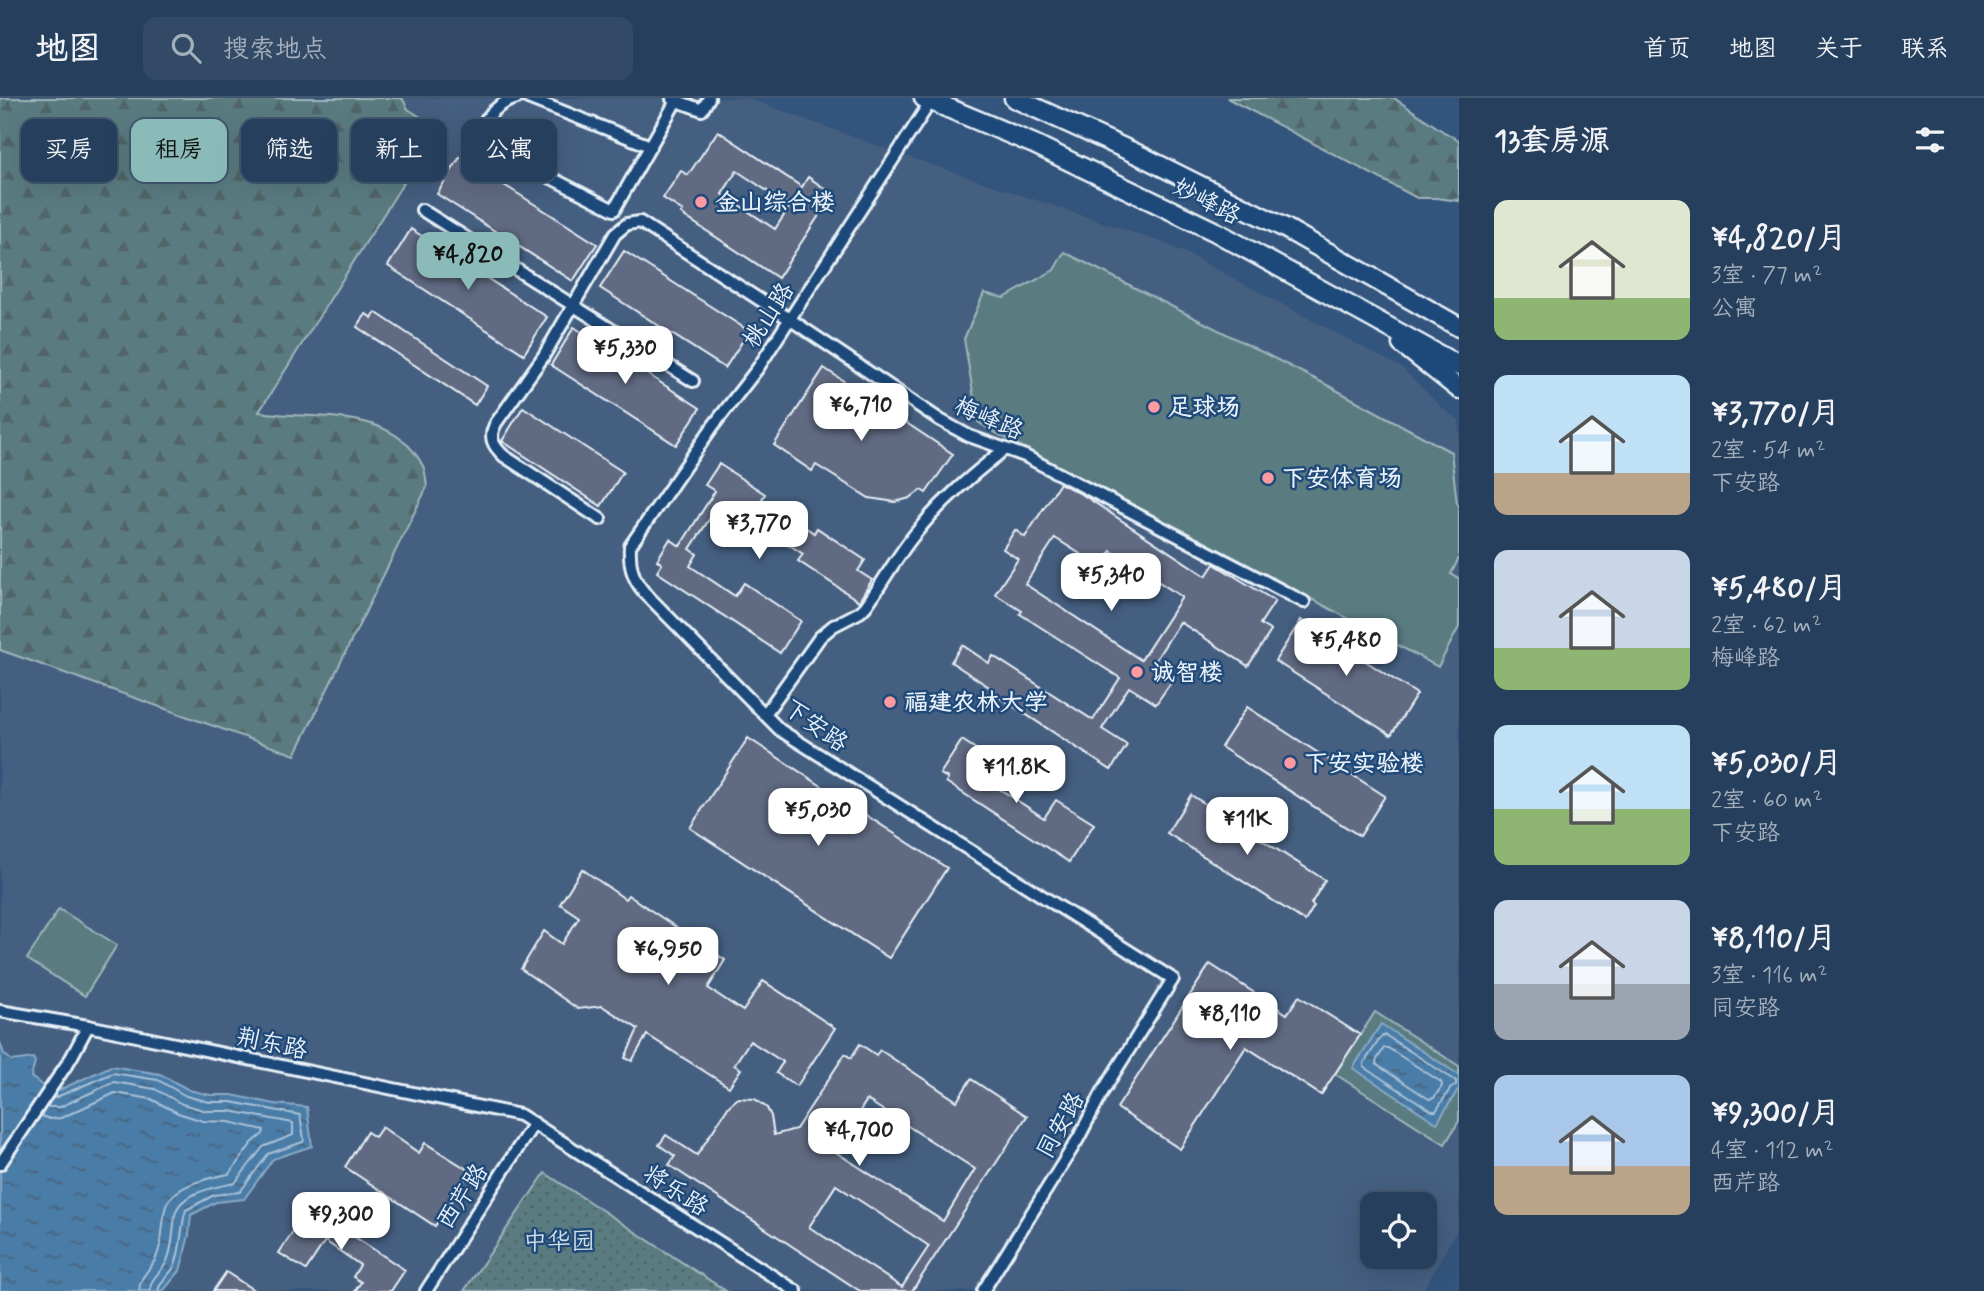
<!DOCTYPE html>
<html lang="zh">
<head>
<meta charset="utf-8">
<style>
	:root { --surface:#263f5d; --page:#324a66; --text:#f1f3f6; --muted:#a4afbc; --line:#425872; --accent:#8bbbb9 }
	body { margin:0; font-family:Mynerve,"LXGW WenKai TC",sans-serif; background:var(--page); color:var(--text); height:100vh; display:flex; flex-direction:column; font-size:26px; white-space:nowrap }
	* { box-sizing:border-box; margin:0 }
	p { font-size:23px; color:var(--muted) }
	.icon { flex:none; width:38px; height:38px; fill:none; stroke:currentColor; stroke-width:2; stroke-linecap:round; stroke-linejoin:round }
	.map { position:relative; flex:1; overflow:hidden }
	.sheet { display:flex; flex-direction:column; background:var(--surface); width:525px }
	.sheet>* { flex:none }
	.banner { position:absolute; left:21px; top:21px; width:665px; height:63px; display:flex; gap:14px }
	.fabs { position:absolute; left:1360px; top:1094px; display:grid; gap:14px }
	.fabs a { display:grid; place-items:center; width:77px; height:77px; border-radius:14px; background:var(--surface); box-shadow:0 7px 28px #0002,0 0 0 2px var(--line); font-size:35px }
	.price { position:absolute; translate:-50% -60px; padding:0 16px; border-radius:14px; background:#fff; color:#222; font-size:23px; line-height:46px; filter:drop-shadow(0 2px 4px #0008) }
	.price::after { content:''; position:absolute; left:50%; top:42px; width:21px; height:16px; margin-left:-10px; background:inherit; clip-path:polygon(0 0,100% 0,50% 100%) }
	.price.current { background:var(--accent); color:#111 }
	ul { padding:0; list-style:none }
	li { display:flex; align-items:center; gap:21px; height:175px; padding:0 35px }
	li span { display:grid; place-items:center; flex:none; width:196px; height:140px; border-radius:14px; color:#555 }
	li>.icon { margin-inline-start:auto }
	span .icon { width:84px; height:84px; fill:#fffc; stroke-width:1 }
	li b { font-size:30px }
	h2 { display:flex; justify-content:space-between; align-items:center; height:84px; padding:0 35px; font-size:30px }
	.chip { padding:0 24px; border-radius:14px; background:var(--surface); box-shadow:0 7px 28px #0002,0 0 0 2px var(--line); font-size:24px; line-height:63px }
	.chip.current { background:var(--accent); color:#111 }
	header { display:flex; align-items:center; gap:42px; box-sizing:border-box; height:98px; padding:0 35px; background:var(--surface); border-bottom:2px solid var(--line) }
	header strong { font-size:33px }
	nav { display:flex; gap:38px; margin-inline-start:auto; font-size:24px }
	.search { width:490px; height:63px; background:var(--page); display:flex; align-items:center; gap:18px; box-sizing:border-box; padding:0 24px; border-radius:14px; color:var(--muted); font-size:26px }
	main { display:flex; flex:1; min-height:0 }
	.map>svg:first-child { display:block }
</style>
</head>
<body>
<header>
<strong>地图</strong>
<div class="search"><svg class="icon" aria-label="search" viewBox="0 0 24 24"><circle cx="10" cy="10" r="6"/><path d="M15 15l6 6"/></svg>搜索地点</div>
<nav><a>首页</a><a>地图</a><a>关于</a><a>联系</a></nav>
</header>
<main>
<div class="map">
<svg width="1459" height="1193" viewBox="0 0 1459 1193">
	<defs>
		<pattern id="grass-dots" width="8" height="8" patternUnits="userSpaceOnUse" patternTransform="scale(1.75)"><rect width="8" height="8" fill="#5a7c81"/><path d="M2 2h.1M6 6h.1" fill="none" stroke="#516568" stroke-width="1.8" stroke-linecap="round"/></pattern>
		<pattern id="forest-firs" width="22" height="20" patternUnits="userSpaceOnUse" patternTransform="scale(1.75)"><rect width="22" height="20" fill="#5a7c81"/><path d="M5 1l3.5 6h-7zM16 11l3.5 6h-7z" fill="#516568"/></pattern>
		<pattern id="water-ripples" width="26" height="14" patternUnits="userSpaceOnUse" patternTransform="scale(1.75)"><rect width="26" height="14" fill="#4a7ba7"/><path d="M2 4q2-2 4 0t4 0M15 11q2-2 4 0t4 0" fill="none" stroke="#48647d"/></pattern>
	</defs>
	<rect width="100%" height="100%" fill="#33547c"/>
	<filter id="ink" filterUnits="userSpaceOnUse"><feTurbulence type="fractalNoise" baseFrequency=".0143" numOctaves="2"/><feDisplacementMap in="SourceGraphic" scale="14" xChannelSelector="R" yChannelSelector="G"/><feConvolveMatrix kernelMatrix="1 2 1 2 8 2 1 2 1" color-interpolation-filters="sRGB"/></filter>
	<g filter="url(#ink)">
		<path fill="#445e80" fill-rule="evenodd" d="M402 0H748L897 55 1164 145 1190 157 1402 270 1441 309 1459 322V1128L1423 1193H0V552L295 657 357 322 338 319 258 314 438 31 408 11ZM1372 1106H1424V1158H1372Z"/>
		<path fill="url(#grass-dots)" stroke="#a1b6bc" stroke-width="2" d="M545 1075 726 1193H464Z"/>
		<g fill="url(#forest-firs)" stroke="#a1b6bc" stroke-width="2">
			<path d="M0 0H402L408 11 438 30 259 314C313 323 391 306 423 368 426 374 426 383 427 389L295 657 0 552Z"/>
			<path d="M1227 0H1394L1444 34 1459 42V103L1436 100H1417Z"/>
		</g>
		<g fill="#5a7c81" stroke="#a1b6bc" stroke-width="2">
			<path d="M1064 154 1325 286 1451 354 1457 405 1459 407V460L1451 476 1459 480V529L1438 569 1243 464 990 332 978 324 964 241 984 195 1004 200 1054 172Z"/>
			<path d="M59 811 117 847 85 898 27 861Z"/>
			<path d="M1375 914 1459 968V1023L1445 1046 1335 976Z"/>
		</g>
		<g fill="url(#water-ripples)" stroke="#89aac7" stroke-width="2">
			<path d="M1381 926 1459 977V990L1437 1025 1353 970Z"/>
			<path d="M0 944 4 956 12 963 33 960 35 964 31 979 53 995 111 968 160 976 189 992 210 997H232L275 1006 307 1009 312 1048 273 1061 244 1101 216 1104 191 1117 189 1137 180 1173 163 1193H0Z"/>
		</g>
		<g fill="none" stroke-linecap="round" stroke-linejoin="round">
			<g stroke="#a9c2d8" stroke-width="2">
				<path d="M1385 937 1456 983V987L1450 991 1436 1013H1432L1364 969V965L1381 939Z"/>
				<path d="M1384 950H1388L1441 984 1442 988 1434 1000 1429 1001 1377 967 1376 963Z"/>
				<path d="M52 1001 113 975 158 982 186 998 209 1004H231L300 1017 304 1041 303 1044 268 1056 240 1094 214 1097 186 1112C180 1130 182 1152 174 1169 169 1178 160 1182 158 1193"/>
				<path d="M47 1009H60L114 984 155 991 182 1006 207 1013H230L293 1025V1037L263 1049 235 1085C217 1089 179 1094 175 1117 173 1132 173 1151 166 1165 160 1176 150 1180 150 1193"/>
				<path d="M41 1018 50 1021 61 1020 115 995 151 1001 178 1015 203 1023 229 1024 264 1032 263 1036 252 1045 229 1076C209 1080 171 1087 165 1111 162 1127 163 1145 156 1160 150 1173 140 1177 139 1193"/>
			</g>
		</g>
		<g fill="#616b82" stroke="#e8f1f8" stroke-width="2" fill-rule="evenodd">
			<path d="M718 33 802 89 808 79 833 96 778 180 681 116 683 113 663 100 681 73 688 77ZM737 73 790 108 775 131 722 96Z"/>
			<path d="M460 59 597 146 573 183 437 96Z"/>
			<path d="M411 131 547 219 524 256 388 168Z"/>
			<path d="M624 153 749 233 725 270 600 190Z"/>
			<path d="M375 214 487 288 475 307 357 229 366 216 372 220Z"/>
			<path d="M574 229 700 310 676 347 551 267Z"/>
			<path d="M824 270 953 356 926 395 921 392 910 400 895 404 869 400 816 367 812 373 774 347Z"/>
			<path d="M523 309 623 374 601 408 502 343Z"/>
			<path d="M719 366 765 396 762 401 814 435 817 430 865 462 858 473 872 482 859 503 798 463 803 456 747 419 741 427 716 411 690 451 697 456 690 468 735 498 744 485 801 523 780 555 657 474 662 466 657 462 670 441 680 448 715 393 705 387Z"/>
			<path d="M1060 385 1083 397 1206 478 1214 466 1275 503 1260 526 1271 533 1248 568 1180 524 1153 566 1174 580 1156 606 1129 589 1102 631 1127 647 1111 672 993 595 995 593 951 564 962 547 989 565 993 558 1093 622 1120 580 1020 516 1022 513 995 496 1018 461 1003 451 1015 432 1025 439ZM1055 440 1101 469 1111 453 1182 499 1141 562 1025 486Z"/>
			<path d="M1301 522 1417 596 1391 637 1275 563Z"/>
			<path d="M1247 609 1385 698 1360 738 1221 649Z"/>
			<path d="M748 640 947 770 889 860 690 730Z"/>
			<path d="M962 642 991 661 980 678 1044 720 1056 702 1094 726 1069 764 946 684 948 680 940 676Z"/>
			<path d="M1191 697 1325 782 1311 806 1314 808 1305 823 1167 735Z"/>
			<path d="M582 771 625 801 628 797 725 862 708 890 743 913 763 883 835 930 797 988 776 975 783 964 750 943 734 967 741 971 729 989 647 937 632 963 625 960 638 931 602 908 578 911 521 871 544 833 562 846 579 819 560 806Z"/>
			<path d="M1210 866 1287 916 1299 898 1360 937 1321 997 1246 949 1180 1051 1117 1010Z"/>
			<path d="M860 946 876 957 880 952 957 1003 971 981 1027 1018 912 1193H860L669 1067 675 1058 659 1047 666 1037 697 1057 729 1008 738 1000 755 1001 767 1010 771 1018 774 1037 796 1031 845 956 851 960ZM867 1002 975 1071 943 1123 834 1053 847 1033 866 1046 873 1034 854 1022ZM836 1087 929 1148 902 1189 809 1129Z"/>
			<path d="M382 1029 419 1055 425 1045 470 1073 435 1128 345 1069 367 1034 375 1039Z"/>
			<path d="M309 1109 405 1172 391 1193H355L361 1184 353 1179 360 1167 325 1143 306 1172 279 1155Z"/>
			<path d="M226 1174 255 1193H213Z"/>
		</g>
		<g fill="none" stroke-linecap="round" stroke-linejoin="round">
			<g stroke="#e8f1f8" stroke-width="16">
				<g id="minor">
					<path d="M517 0C495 5 485 23 473 40L614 112 676 3"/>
					<path d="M528 0 650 48"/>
					<path d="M672 1 702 12 709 0"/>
					<path d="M931 3 758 270 713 328 630 448C629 466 632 480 644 494L780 632 1173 881 1103 993 1078 1041 983 1193"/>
					<path d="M422 112 693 283"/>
					<path d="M600 421 504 358C493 348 488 339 496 325L543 259 615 136 627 126 640 124 791 222 940 322 969 338 1025 358 1044 368 1304 504"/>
					<path d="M765 616 820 539 833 528 860 514 866 508C883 484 897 458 915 436 941 403 972 377 1005 351"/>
					<path d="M0 913 88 928 520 1017 796 1193"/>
					<path d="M0 1066 71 960 88 928"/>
					<path d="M426 1193 534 1025"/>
				</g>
			</g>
			<g stroke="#e8f1f8" stroke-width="23">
				<g id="primary">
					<path d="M924 0 1034 46 1216 134 1459 268"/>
					<path d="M1014 0 1139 57 1285 130 1459 229"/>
					<path d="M1402 246 1459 291"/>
				</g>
			</g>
			<use href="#minor" stroke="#1f4a7a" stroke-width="10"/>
			<use href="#primary" stroke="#1f4a7a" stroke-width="18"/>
		</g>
	</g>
	<g fill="#ff9aa2" stroke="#1f4a7a" stroke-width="2.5">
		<circle cx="701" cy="104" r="7"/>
		<circle cx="1154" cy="309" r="7"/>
		<circle cx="1268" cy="380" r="7"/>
		<circle cx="1137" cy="574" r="7"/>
		<circle cx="890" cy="604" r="7"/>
		<circle cx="1290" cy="665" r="7"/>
	</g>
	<g text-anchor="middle" stroke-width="5" stroke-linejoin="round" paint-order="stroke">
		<g font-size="24" fill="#e8f1f8" stroke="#1f4a7a">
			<text transform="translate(1207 103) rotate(27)" y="8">妙峰路</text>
			<text transform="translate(768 217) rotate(-57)" y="8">桃山路</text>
			<text transform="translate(989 320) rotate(23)" y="8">梅峰路</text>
			<text transform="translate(816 627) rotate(35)" y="8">下安路</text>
			<text transform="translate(272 945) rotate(12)" y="8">荆东路</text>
			<text transform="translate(1060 1027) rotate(-61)" y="8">同安路</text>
			<text transform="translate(676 1092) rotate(33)" y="8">将乐路</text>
			<text transform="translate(462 1098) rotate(-57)" y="8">西芹路</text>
		</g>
		<g font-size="24" font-weight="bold" fill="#e8f1f8" stroke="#1f4a7a" text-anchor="start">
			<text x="715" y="112">金山综合楼</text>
			<text x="1168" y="317">足球场</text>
			<text x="1282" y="388">下安体育场</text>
			<text x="1151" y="582">诚智楼</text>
			<text x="904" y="612">福建农林大学</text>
			<text x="1304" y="673">下安实验楼</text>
		</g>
		<g font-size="24" fill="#d3dfe6" stroke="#1f4a7a">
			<text x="559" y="1151">中华园</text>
		</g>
	</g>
</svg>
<div class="fabs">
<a><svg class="icon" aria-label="locate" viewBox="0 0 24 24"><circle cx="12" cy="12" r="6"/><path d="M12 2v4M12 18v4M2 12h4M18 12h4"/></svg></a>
</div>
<b class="price current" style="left:468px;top:194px">¥4,820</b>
<b class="price" style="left:625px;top:288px">¥5,330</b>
<b class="price" style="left:861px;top:345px">¥6,710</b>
<b class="price" style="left:759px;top:463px">¥3,770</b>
<b class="price" style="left:1111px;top:515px">¥5,340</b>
<b class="price" style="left:1346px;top:580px">¥5,480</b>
<b class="price" style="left:1016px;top:707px">¥11.8K</b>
<b class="price" style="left:818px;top:750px">¥5,030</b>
<b class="price" style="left:1247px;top:759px">¥11K</b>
<b class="price" style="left:668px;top:889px">¥6,950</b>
<b class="price" style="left:1230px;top:954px">¥8,110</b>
<b class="price" style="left:859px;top:1070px">¥4,700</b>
<b class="price" style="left:341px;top:1154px">¥9,300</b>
<div class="banner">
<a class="chip">买房</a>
<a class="chip current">租房</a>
<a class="chip">筛选</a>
<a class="chip">新上</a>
<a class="chip">公寓</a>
</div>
</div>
<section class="sheet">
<h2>13套房源<svg class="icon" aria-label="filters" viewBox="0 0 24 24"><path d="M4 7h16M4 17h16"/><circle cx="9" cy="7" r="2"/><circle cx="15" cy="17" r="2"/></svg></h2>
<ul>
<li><span style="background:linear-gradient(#dfe7d0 70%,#8fb573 0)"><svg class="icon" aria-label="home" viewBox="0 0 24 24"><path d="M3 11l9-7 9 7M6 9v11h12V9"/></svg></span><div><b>¥4,820/月</b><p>3室 · 77 m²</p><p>公寓</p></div></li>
<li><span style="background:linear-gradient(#bfe0f5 70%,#b9a48a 0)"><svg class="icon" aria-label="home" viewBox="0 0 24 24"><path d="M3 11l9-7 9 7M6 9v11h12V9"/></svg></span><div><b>¥3,770/月</b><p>2室 · 54 m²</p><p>下安路</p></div></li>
<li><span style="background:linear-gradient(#c9d6e8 70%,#8fb573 0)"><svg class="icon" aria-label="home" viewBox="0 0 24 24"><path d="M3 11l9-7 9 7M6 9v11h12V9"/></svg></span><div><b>¥5,480/月</b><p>2室 · 62 m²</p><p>梅峰路</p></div></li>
<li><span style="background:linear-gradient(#bfe0f5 60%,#8fb573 0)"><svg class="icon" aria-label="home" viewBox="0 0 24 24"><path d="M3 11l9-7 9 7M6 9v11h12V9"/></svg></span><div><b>¥5,030/月</b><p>2室 · 60 m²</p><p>下安路</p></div></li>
<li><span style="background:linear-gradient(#c9d6e8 60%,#9aa5b1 0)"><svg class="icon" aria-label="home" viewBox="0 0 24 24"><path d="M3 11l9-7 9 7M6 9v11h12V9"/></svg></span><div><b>¥8,110/月</b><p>3室 · 116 m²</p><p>同安路</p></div></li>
<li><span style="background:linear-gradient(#a9c7e8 65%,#b9a48a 0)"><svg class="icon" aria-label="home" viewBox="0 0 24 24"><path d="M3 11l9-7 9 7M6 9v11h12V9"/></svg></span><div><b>¥9,300/月</b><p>4室 · 112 m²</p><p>西芹路</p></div></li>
</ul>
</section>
</main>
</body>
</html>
